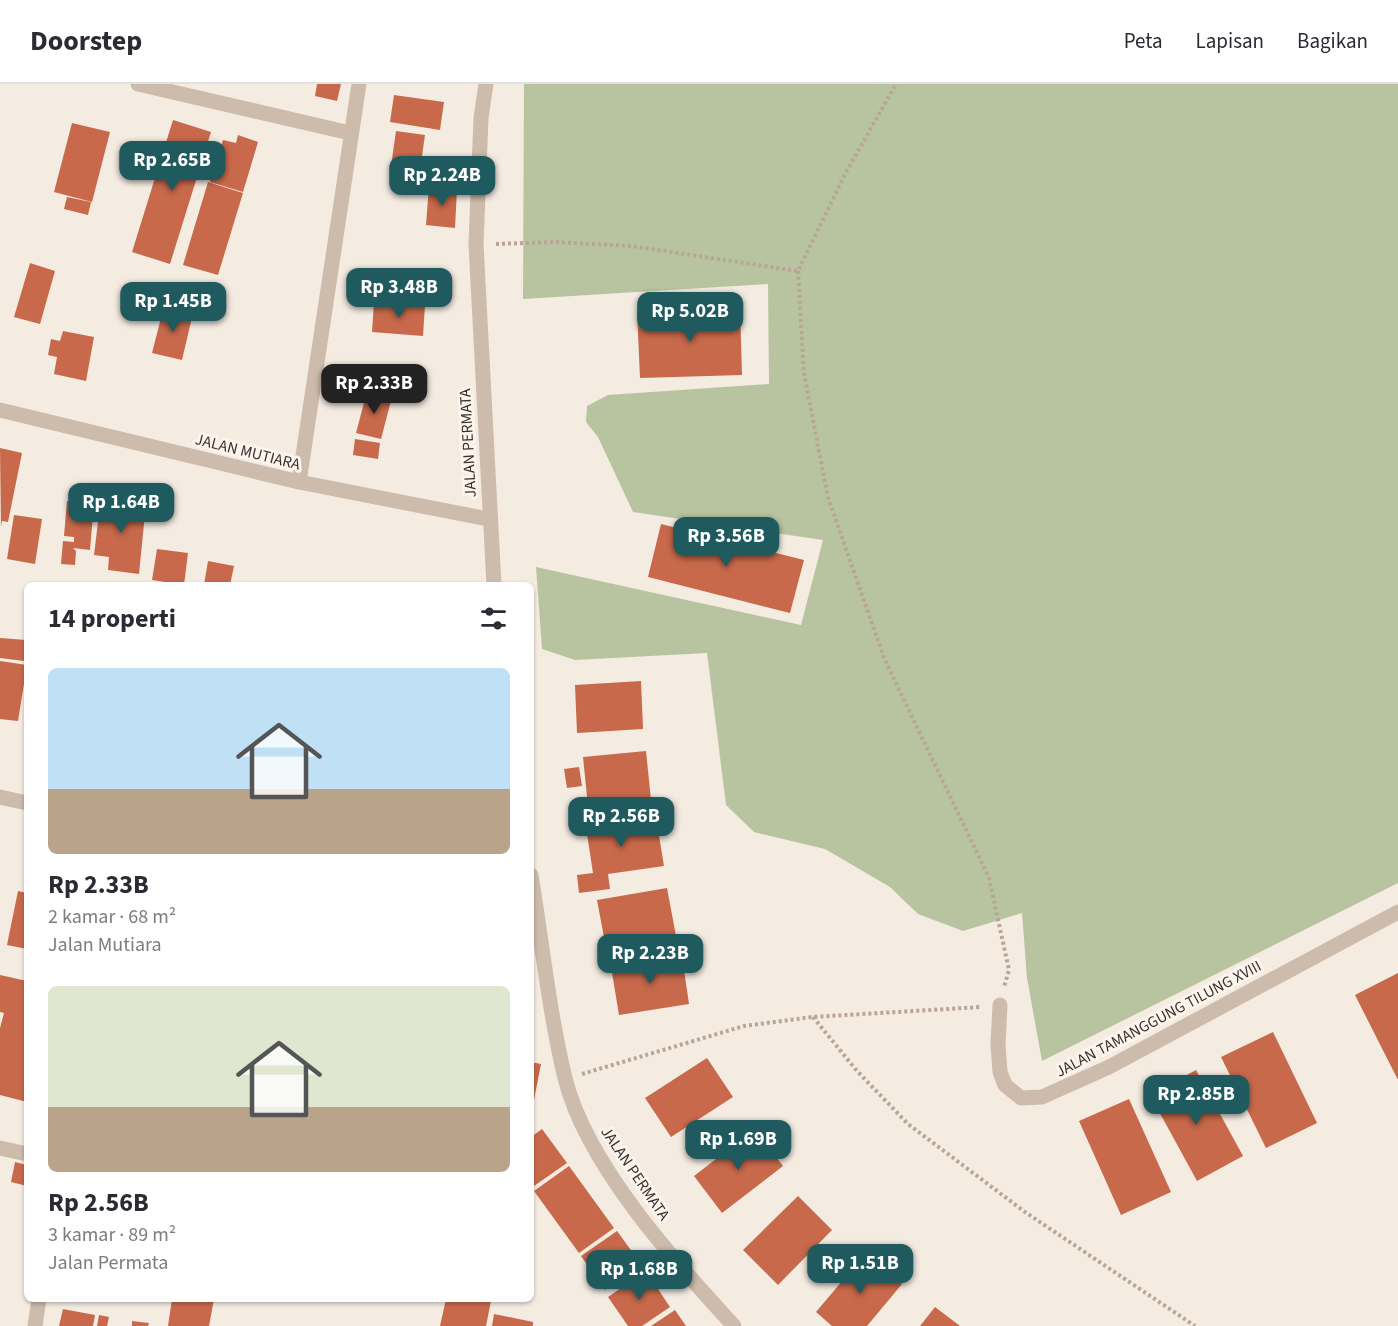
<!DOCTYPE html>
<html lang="id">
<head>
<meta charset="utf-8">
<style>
	:root { --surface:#fff; --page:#f7f7f7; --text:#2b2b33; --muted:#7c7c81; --line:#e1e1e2; --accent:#1f5a5e }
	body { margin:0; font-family:"Source Sans 3",sans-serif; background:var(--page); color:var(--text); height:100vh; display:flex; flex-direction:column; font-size:22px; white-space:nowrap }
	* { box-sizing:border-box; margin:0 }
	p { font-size:20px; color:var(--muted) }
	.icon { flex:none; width:33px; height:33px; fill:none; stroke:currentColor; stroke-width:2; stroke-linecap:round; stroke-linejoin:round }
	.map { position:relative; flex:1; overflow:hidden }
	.drawer { position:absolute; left:24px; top:498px; width:510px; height:720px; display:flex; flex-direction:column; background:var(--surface); border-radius:9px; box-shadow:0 2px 4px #0004 }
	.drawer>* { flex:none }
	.price { position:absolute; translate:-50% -51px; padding:0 14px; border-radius:12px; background:var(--accent); color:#fff; font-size:20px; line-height:39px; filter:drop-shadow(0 2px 3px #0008) }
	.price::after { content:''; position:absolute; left:50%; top:36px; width:18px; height:14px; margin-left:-9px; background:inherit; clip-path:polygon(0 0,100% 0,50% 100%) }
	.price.on { background:#222; color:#fff }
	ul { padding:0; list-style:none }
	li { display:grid; align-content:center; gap:12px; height:318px; padding:0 24px }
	li span { display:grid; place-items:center; height:186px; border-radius:9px; color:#555 }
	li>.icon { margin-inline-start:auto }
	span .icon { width:108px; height:108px; fill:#fffc; stroke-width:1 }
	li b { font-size:26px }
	h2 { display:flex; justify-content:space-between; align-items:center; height:72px; padding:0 24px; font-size:26px }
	header { display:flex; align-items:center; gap:36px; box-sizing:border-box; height:84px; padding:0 30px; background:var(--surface); border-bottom:2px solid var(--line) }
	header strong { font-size:28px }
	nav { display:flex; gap:33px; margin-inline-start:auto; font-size:21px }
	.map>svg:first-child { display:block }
</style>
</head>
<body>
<header>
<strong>Doorstep</strong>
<nav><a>Peta</a><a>Lapisan</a><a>Bagikan</a></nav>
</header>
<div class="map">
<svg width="1398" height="1242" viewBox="0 0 1398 1242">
	<rect width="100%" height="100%" fill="#f4ebe1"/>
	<path fill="#b8c4a0" d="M524 0H1398V799L1042 977 1027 894 1022 829 963 847 918 830 890 803 825 765 754 748 726 721 707 569 575 576 542 565 536 483 801 541 823 456 633 428 598 353 586 338 587 322 608 311 769 300 768 200 523 215Z"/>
	<g fill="#c8694b">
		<path d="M317 0H341L337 17 315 12Z"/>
		<path d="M394 11 444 18 440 46 390 38Z"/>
		<path d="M173 36 211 48 170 180 132 168Z"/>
		<path d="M72 39 110 48 92 118 54 108Z"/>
		<path d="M396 47 425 51 420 86 391 82Z"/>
		<path d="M238 51 258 58 243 108 210 98 223 56 236 59Z"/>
		<path d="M208 98 243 109 218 191 183 181Z"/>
		<path d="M429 102 457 105 455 144 426 141Z"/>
		<path d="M67 113 91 118 88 131 64 125Z"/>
		<path d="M30 179 55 187 40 240 14 233Z"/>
		<path d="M374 218 425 221 423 252 372 248Z"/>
		<path d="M164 222 193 229 182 276 152 269Z"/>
		<path d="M740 224 742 291 640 294 637 227Z"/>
		<path d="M63 247 94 253 86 297 54 290 57 273 48 271 51 255 60 257Z"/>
		<path d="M367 307 392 313 381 355 356 349Z"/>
		<path d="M355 355 380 359 378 375 353 371Z"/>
		<path d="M0 364 22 369 8 438 2 437 1 443Z"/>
		<path d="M101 413 146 420 139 490 108 486 109 473 94 471Z"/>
		<path d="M67 417 94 419 90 466 73 464 76 467 75 481 61 480 63 457 74 458V453L64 452Z"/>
		<path d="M14 431 42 435 35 480 7 475Z"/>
		<path d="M661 440 804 476 790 529 648 493Z"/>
		<path d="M157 465 188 469 184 501 152 496Z"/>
		<path d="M208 477 234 482 230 501H204Z"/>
		<path d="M0 554 26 556 24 577 0 574Z"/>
		<path d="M0 577 27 581 18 637 0 635Z"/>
		<path d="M641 597 643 645 577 649 575 601Z"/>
		<path d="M646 667 651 716 588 722 583 673Z"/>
		<path d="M579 683 582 702 567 704 564 685Z"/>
		<path d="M655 727 664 782 608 790 610 805 579 809 577 791 593 789 585 737Z"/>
		<path d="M667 804 676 852 606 864 597 816Z"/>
		<path d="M18 807 27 809V865L7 861Z"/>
		<path d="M682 872 689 920 619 931 611 883Z"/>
		<path d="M1398 889V996L1355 911Z"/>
		<path d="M0 891 27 897V1018L0 1011V944L4 929 0 928Z"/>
		<path d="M1273 948 1317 1039 1266 1064 1221 973Z"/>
		<path d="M707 974 733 1013 671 1053 645 1014Z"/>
		<path d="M531 978 541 980 532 1026H531Z"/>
		<path d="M1196 986 1243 1072 1197 1097 1150 1011Z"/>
		<path d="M1129 1015 1171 1108 1121 1131 1079 1037Z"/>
		<path d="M542 1045 567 1079 534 1102 531 1098V1053Z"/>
		<path d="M755 1045 783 1082 722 1129 694 1092Z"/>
		<path d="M15 1078 27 1081V1102L11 1098Z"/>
		<path d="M569 1082 614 1144 579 1169 534 1107Z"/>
		<path d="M798 1112 832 1146 778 1201 743 1166Z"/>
		<path d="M617 1147 641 1180 605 1206 581 1172Z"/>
		<path d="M865 1170 902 1200 867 1242H832L816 1228Z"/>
		<path d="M646 1187 670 1223 642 1242H628L608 1213Z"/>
		<path d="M172 1215H214L209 1242H168Z"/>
		<path d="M446 1215 491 1217 486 1242H440Z"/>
		<path d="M935 1223 960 1242H920Z"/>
		<path d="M63 1225 95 1231 93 1242H59Z"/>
		<path d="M675 1226 686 1242H651Z"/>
		<path d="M494 1230 533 1238V1242H492Z"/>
		<path d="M99 1231 109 1233 107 1242H97Z"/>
		<path d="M132 1237 149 1239 148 1242H132Z"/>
	</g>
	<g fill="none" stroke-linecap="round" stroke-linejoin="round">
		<g stroke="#b9a596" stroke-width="4" stroke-dasharray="3 3" stroke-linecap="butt">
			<path d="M496 160 554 158 631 162 798 187 845 90 896 0"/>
			<path d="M798 187 804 290 828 413 884 574 989 794 1009 886 1004 903"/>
			<path d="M813 933 857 987 908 1040 1025 1128 1195 1242"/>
			<path d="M582 990 744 942 812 933 981 923"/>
		</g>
		<g stroke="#cdbbac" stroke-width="15">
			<path d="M138 0 350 49"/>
			<path d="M486 0 481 34 476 160 494 501"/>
			<path d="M0 326 299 398 488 435"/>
			<path d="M299 398 359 0"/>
			<path d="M0 713 27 719"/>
			<path d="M531 791C542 858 549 928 565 994 586 1080 675 1178 734 1242"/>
			<path d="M1000 921 998 961 1000 988 1005 1001 1021 1014 1042 1013 1109 983 1398 828"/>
			<path d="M0 1064 27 1070"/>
			<path d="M35 1242 39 1215"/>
		</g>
	</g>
	<g text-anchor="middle" stroke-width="6" stroke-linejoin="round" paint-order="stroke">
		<g font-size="16" fill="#3b302b" stroke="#fbf5ee">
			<text transform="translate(467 359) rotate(-93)" y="6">JALAN PERMATA</text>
			<text transform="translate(248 367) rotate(14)" y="6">JALAN MUTIARA</text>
			<text transform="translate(1158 934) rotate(-28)" y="6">JALAN TAMANGGUNG TILUNG XVIII</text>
			<text transform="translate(636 1089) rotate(56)" y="6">JALAN PERMATA</text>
		</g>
	</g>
</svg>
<b class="price" style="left:172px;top:108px">Rp 2.65B</b>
<b class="price" style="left:442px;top:123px">Rp 2.24B</b>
<b class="price" style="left:399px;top:235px">Rp 3.48B</b>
<b class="price" style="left:173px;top:249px">Rp 1.45B</b>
<b class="price" style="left:690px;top:259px">Rp 5.02B</b>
<b class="price on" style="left:374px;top:331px">Rp 2.33B</b>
<b class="price" style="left:121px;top:450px">Rp 1.64B</b>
<b class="price" style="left:726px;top:484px">Rp 3.56B</b>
<b class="price" style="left:621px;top:764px">Rp 2.56B</b>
<b class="price" style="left:650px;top:901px">Rp 2.23B</b>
<b class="price" style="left:1196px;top:1042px">Rp 2.85B</b>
<b class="price" style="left:738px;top:1087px">Rp 1.69B</b>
<b class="price" style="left:860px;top:1211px">Rp 1.51B</b>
<b class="price" style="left:639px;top:1217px">Rp 1.68B</b>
<section class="drawer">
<h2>14 properti<svg class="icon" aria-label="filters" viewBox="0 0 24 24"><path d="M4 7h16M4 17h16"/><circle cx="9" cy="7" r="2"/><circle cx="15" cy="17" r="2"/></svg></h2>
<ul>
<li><span style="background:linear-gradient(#bfe0f5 65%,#b9a48a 0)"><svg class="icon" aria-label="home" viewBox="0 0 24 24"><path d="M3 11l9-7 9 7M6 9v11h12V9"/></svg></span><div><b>Rp 2.33B</b><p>2 kamar · 68 m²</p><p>Jalan Mutiara</p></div></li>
<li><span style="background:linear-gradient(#dfe7d0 65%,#b9a48a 0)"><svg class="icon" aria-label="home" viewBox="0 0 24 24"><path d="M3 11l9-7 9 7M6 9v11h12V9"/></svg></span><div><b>Rp 2.56B</b><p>3 kamar · 89 m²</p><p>Jalan Permata</p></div></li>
</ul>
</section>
</div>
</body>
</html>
